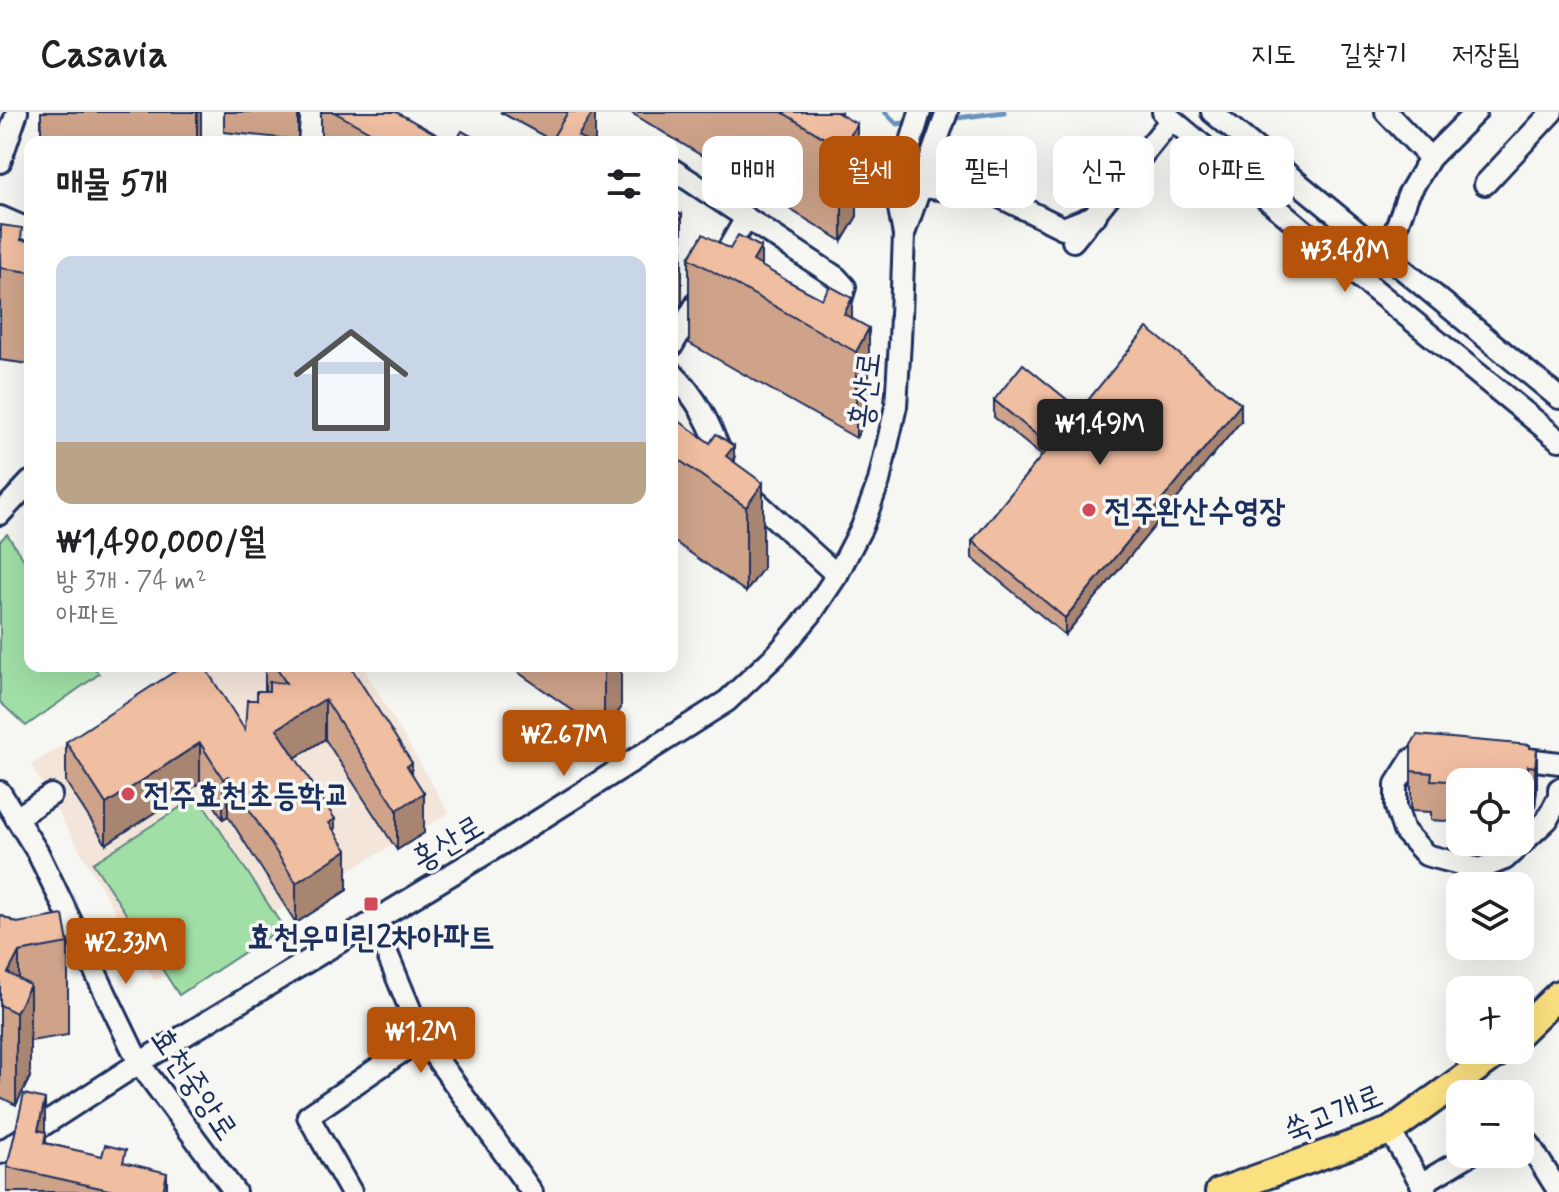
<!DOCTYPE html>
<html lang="ko">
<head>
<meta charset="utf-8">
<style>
	:root { --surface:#fff; --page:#f2f2f2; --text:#202124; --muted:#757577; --line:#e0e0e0; --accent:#b45309 }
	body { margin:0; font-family:Mynerve,"Poor Story",sans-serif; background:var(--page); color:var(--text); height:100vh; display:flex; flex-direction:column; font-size:30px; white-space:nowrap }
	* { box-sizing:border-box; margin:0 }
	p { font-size:26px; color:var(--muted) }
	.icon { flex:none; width:44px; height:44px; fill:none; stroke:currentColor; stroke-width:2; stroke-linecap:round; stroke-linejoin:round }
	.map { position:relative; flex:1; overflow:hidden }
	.panel { position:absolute; left:24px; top:24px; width:654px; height:536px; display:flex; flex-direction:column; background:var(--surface); border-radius:16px; box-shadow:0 8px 32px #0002 }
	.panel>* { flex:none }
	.guide { position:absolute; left:702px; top:24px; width:736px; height:72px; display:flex; gap:16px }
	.fabs { position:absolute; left:1446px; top:656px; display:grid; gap:16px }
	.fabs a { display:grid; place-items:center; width:88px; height:88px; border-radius:16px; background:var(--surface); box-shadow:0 8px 32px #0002; font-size:40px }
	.price { position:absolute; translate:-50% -68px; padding:0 18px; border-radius:8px; background:var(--accent); color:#fff; font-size:26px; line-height:52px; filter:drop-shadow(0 2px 4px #0008) }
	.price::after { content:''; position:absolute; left:50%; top:48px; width:24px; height:18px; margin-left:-12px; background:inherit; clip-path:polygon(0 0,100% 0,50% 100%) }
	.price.on { background:#222; color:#fff }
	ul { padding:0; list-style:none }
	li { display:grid; align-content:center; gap:16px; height:424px; padding:0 32px }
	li+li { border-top:2px solid var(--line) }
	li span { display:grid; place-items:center; height:248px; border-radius:16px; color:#555 }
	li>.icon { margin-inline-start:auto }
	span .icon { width:144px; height:144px; fill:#fffc; stroke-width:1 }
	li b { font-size:34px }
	h2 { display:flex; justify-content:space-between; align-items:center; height:96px; padding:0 32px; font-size:34px }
	.tag { padding:0 28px; border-radius:16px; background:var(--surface); box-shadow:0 8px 32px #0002; font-size:28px; line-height:72px }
	.tag.on { background:var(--accent); color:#fff }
	header { display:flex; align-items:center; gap:48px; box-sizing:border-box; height:112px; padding:0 40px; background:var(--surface); border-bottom:2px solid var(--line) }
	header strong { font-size:38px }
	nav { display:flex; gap:44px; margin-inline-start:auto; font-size:28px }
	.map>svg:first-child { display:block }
</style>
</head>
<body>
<header>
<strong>Casavia</strong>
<nav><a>지도</a><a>길찾기</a><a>저장됨</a></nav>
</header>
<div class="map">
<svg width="1559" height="1080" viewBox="0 0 1559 1080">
	<rect width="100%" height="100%" fill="#f6f6f2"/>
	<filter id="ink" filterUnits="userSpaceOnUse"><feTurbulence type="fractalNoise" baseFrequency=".0125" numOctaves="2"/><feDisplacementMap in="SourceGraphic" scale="16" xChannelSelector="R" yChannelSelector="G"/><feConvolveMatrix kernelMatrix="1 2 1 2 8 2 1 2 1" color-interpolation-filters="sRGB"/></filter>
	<g filter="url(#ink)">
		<path fill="#f4e5da" d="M188 554H362L449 701 155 869 31 653Z"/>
		<g fill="#a1dfa6" stroke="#5e8782" stroke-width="2">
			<path d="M7 422 30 457V554H93L99 562 26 614 0 590V429Z"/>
			<path d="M198 684 283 815 179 883 93 751Z"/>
		</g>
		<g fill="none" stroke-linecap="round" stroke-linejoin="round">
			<g stroke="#6894bd" stroke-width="5">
				<path d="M885 0 897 12 911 10"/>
				<path d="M949 7 1004 0"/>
			</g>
			<g stroke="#1b2f5e" stroke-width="26">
				<g id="minor">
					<path d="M1163 0 1370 174 1559 328"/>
					<path d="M1212 0 1559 286"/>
					<path d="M1386 0 1430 46"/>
					<path d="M0 50 17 0"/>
					<path d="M672 57 836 165 845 175 838 198"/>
					<path d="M1485 72 1552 0"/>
					<path d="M921 75 996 83 1063 116 1096 103"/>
					<path d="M0 105 30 118"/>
					<path d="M905 119 947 0"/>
					<path d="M1073 129 1171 8"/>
					<path d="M1386 144 1408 83 1430 46 1476 0"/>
					<path d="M672 234 746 106"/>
					<path d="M672 261C697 285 711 314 723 347"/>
					<path d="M746 380 837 463"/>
					<path d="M0 402 30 370"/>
					<path d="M1433 638 1412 647 1396 672V695L1404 719 1426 743 1479 757 1505 747 1547 708 1559 685V677"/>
					<path d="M1511 645 1559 651"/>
					<path d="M0 680 38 741 139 951 235 1080"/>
					<path d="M16 706 51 683"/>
					<path d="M374 810 422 926 532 1080"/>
					<path d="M1390 1019 1426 1080"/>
					<path d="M1520 1023 1529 1032 1559 1080"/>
					<path d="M0 1041 139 951 495 736 727 589 778 541 811 502 837 463 862 415 879 369 896 294 900 229 904 123 896 80 920 0"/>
					<path d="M1421 1072 1471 1042"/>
					<path d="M351 1080 308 1004 422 926"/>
				</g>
			</g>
			<g stroke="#1b2f5e" stroke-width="32">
				<g id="major">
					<path d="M1520 920 1559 882"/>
					<path d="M1219 1080 1390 1019 1502 938"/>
				</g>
			</g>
			<use href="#minor" stroke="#f6f6f2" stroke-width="20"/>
			<use href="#major" stroke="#fbe080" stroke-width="26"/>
		</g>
		<g fill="#cea38a" stroke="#1b2f5e" stroke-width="2">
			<rect x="41" y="0" width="160" height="30"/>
			<path d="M224 0H300L298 28 224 20Z"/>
			<path d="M321 0H396L450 30H321Z"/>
			<path d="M500 0H595V30L551 28Z"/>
			<path d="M630 0H841L857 104 842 129Z"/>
			<path d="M22 128 30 160V252L0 248V156Z"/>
			<path d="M689 146 852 207 869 302 856 326 689 231Z"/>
			<path d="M672 253 677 308 734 350 763 456 746 480 672 428Z"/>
			<path d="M994 288 1080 298 1241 309 1065 523 972 446V429L1042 344 994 305Z"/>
			<path d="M265 554H350L412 661 424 721 397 738 325 627 295 646 335 719 347 778 296 811 228 704 223 707 200 671 106 732 66 670V630L245 618 257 588 265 579Z"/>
			<path d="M509 554H621V596L604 620Z"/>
			<path d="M1411 633 1537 637V677L1535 695 1528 694 1527 703 1520 702V670H1460V710L1431 708V700L1411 699Z"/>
			<path d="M0 803 17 811 68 831V923L30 929V965L16 993 0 985Z"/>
			<path d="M46 1031 126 1051 167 1080H7V1055Z"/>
		</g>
		<g fill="#a88571" stroke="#1b2f5e" stroke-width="2">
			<rect x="197" y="0" width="4" height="30"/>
			<path d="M298 0H300V7L298 28Z"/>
			<path d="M593 0H595V30H578V24Z"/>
			<path d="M857 12V104L842 129V37Z"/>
			<path d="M682 103V191L672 208V120Z"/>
			<path d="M761 135V186L753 149Z"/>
			<path d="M852 186V238L844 202Z"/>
			<path d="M869 216V302L856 326V240Z"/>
			<path d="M677 256V342L672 343V264Z"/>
			<path d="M1241 292V309L1065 523V506Z"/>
			<path d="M734 334V386L726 344Z"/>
			<path d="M763 371V456L746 480V395Z"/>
			<path d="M604 554H621V596L604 620Z"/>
			<path d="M325 587V627L277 657V617Z"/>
			<path d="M200 631V671L106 732V692Z"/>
			<path d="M1537 637V677L1535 695V655Z"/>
			<path d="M412 651V689L424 681V721L397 738V698L407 654Z"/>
			<path d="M1528 654V694L1527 703V663Z"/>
			<path d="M228 664V704L223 707V667Z"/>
			<path d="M335 707V746L347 738V778L296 811V771L329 711Z"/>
			<path d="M19 840V895L30 873V965L16 993V901L8 861Z"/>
			<path d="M45 987V1027L46 1020V1063L38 1018Z"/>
			<path d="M167 1061V1080H163Z"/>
		</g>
		<g fill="#f0bea1" stroke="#1b2f5e" stroke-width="2">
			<path d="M334 0H396L450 30H388Z"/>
			<path d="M568 0H593L578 24 586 29 550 30Z"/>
			<path d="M782 0H836L857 12 842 37Z"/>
			<path d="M462 19 482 30H455Z"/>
			<path d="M672 97 682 103 672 120Z"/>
			<path d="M1 113 22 116 21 128 30 129V160L0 156Z"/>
			<path d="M703 122 730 137 738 123 761 135 753 149 788 169 822 187 830 174 852 186 844 202 869 216 856 240 689 146Z"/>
			<path d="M1147 216 1241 292 1065 506 972 429 1050 334 994 288 1023 252 1080 298Z"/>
			<path d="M672 253 677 256 672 264Z"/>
			<path d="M672 304 710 331 716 322 734 334 726 344 763 371 746 395 672 343Z"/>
			<path d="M183 554H204L245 618 247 588H257V579H269V570L286 571 275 554H350L412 651 407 654 424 681 397 698 325 587 277 617 335 707 329 711 347 738 296 771 228 664 223 667 200 631 106 692 66 630Z"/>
			<path d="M1417 623 1530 633V636L1537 637 1535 655 1528 654 1527 663 1501 661 1500 667 1466 664V670L1431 668 1432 661 1411 659V633Z"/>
			<path d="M0 803 17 811 63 803 68 831 19 840 8 861 30 873 16 901 0 893Z"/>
			<path d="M24 982 45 987 38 1018 46 1020 44 1031 102 1044 105 1033 126 1038 123 1050 167 1061 163 1080H118L7 1055Z"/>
		</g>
	</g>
	<g fill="#d1495b" stroke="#f6f6f2" stroke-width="3">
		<circle cx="1089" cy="398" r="8"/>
		<circle cx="128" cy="682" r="8"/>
		<rect x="363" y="784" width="16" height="16" rx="4"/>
	</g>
	<g text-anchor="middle" stroke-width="7" stroke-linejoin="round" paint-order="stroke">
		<g font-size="32" fill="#1b2f5e" stroke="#f6f6f2">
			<text transform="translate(864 278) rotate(-83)" y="11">홍산로</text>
			<text transform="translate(447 730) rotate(-31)" y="11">홍산로</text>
			<text transform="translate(195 971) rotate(56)" y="11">효천중앙로</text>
			<text transform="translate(1333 1000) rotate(-22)" y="11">쑥고개로</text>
		</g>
		<g font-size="32" font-weight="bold" fill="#1b2f5e" stroke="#f6f6f2" text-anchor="start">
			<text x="1105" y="409">전주완산수영장</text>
			<text x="144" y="693">전주효천초등학교</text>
			<text x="371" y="835" text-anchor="middle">효천우미린2차아파트</text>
		</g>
	</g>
</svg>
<div class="fabs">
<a><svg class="icon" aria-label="locate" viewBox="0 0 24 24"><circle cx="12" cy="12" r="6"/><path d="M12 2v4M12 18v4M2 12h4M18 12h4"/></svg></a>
<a><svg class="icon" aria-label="layers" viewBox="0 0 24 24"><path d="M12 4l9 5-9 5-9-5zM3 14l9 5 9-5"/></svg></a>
<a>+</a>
<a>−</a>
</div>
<b class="price" style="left:1345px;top:182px">₩3.48M</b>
<b class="price on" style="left:1100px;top:355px">₩1.49M</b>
<b class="price" style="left:564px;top:666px">₩2.67M</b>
<b class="price" style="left:126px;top:874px">₩2.33M</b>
<b class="price" style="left:421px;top:963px">₩1.2M</b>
<div class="guide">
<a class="tag">매매</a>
<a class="tag on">월세</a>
<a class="tag">필터</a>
<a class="tag">신규</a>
<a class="tag">아파트</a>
</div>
<section class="panel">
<h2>매물 5개<svg class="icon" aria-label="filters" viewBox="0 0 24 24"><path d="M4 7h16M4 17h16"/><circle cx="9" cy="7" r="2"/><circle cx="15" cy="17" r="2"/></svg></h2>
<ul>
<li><span style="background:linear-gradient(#c9d6e8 75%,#b9a48a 0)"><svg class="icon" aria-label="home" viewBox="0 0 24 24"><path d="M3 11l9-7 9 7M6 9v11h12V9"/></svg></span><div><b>₩1,490,000/월</b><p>방 3개 · 74 m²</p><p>아파트</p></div></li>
</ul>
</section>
</div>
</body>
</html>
